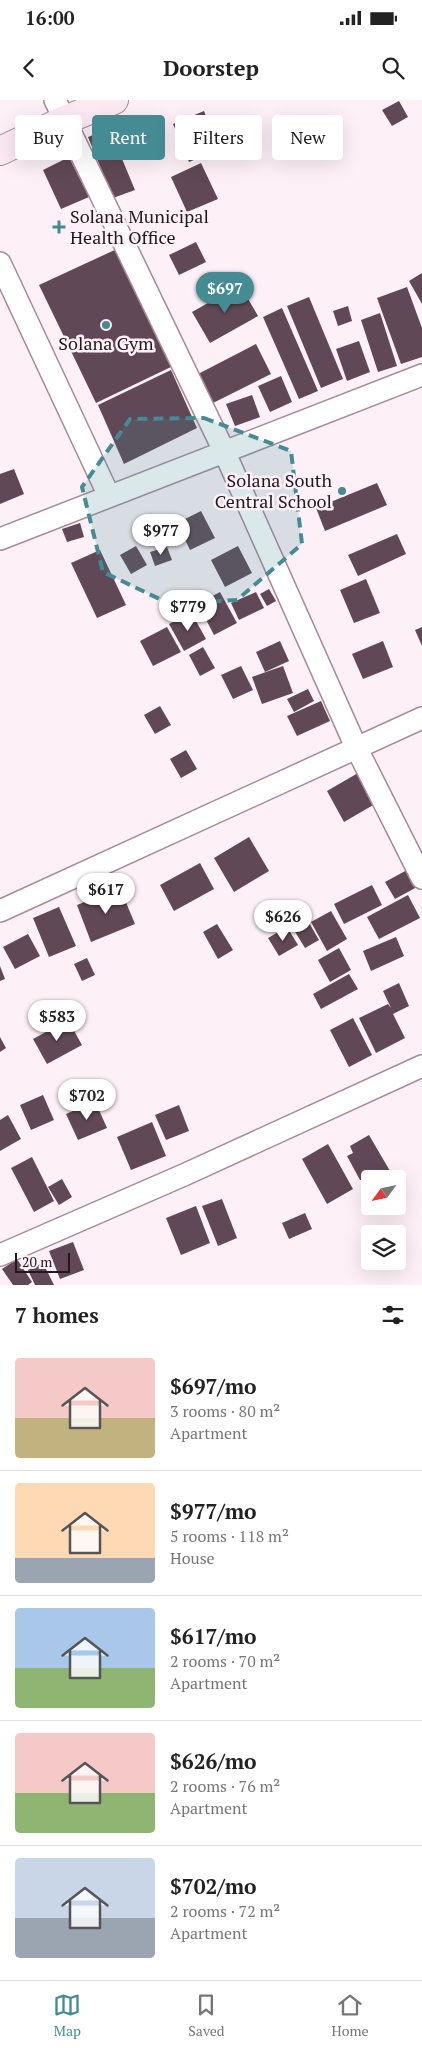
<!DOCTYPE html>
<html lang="en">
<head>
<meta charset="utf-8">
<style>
	:root { --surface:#fff; --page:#f6f6f6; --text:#222; --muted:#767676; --line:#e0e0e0; --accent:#448b94 }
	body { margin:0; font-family:"PT Serif",serif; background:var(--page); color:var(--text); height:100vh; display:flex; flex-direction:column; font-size:19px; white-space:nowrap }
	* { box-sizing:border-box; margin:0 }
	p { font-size:16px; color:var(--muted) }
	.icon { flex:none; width:28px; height:28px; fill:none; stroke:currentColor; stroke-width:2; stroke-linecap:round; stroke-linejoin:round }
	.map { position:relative; height:1185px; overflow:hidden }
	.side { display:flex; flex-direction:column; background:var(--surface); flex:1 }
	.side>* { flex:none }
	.hud { position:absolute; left:15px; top:15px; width:392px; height:45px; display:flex; gap:10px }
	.needle { width:32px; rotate:237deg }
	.tools { position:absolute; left:361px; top:1070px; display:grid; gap:10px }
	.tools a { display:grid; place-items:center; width:45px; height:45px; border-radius:5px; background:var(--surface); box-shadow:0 5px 20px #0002; font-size:25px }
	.scale { position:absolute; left:15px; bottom:12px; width:55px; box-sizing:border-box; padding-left:5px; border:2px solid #22181d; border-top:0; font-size:14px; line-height:18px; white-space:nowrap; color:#22181d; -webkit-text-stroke:4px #fdf1f7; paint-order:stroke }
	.price { position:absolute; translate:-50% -42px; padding:0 11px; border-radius:18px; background:#fff; color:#222; font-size:16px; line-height:32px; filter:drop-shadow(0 1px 2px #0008) }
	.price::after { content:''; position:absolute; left:50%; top:30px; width:15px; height:11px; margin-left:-8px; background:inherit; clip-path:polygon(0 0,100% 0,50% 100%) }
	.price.selected { background:var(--accent); color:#fff }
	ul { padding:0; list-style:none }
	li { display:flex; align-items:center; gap:15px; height:125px; padding:0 15px }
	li+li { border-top:1px solid var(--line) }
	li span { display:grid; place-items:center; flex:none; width:140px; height:100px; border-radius:5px; color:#555 }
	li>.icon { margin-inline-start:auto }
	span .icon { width:60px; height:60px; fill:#fffc; stroke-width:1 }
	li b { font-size:21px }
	h2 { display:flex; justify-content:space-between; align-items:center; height:60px; padding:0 15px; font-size:21px }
	.pill { padding:0 18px; border-radius:5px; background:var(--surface); box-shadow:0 5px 20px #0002; font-size:18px; line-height:45px }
	.pill.selected { background:var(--accent); color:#fff }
	.status { display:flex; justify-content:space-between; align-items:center; height:35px; padding:0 25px; background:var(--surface); direction:ltr }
	.status svg { height:14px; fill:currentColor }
	header { display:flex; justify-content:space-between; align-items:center; height:65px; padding:0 15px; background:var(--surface); font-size:22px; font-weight:700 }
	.tab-bar { display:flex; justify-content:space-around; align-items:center; height:70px; border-top:1px solid var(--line); background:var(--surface); font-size:14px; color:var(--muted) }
	.tab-bar a { display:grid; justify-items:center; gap:2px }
	.tab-bar .selected { color:var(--accent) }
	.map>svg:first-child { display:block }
</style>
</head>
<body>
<div class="status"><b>16:00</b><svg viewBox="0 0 49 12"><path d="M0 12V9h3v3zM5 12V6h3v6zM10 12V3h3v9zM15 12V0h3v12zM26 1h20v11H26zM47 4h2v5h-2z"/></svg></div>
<header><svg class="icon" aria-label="back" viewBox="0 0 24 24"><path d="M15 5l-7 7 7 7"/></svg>Doorstep<svg class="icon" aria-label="search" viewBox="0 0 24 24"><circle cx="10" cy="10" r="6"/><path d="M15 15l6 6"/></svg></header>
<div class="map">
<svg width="422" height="1185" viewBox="0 0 422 1185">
	<rect width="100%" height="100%" fill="#fdf1f7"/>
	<g fill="#614856">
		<path d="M399 1 408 17 392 26 382 10Z"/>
		<path d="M204 11 214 36 219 34 225 47 189 62 173 24Z"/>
		<path d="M144 15 156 41 134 52 122 25Z"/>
		<path d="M119 25 129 51 120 54 135 90 113 98 88 37Z"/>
		<path d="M69 57 89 97 61 109 43 70Z"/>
		<path d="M201 63 218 99 187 112 171 77Z"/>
		<path d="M196 142 206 162 179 175 169 155Z"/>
		<path d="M119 148 173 266 96 303 39 185Z"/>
		<path d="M422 173V204L409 181Z"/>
		<path d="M240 185 258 216 210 243 192 212Z"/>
		<path d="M407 187 422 228V257L401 264 377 198Z"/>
		<path d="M309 197 343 279 321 288 287 206Z"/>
		<path d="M348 206 352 221 338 226 333 211Z"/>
		<path d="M282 208 318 291 299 299 263 217Z"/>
		<path d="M380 213 397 266 378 272 361 220Z"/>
		<path d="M359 241 370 272 347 281 336 249Z"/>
		<path d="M256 244 271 274 213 303 198 274Z"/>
		<path d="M171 270 197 328 124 364 98 305Z"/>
		<path d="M281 276 292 302 270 312 258 286Z"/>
		<path d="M252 295 260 317 235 326 226 304Z"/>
		<path d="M14 369 24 394 0 404V374Z"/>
		<path d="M377 383 387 405 325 431 316 408Z"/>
		<path d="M201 411 215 438 190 450 177 423Z"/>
		<path d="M80 423 84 437 67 442 62 429Z"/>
		<path d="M397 434 406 454 358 476 348 455Z"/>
		<path d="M136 446 147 465 131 474 120 455Z"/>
		<path d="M238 446 252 473 225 487 211 460Z"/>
		<path d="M167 447 172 460 155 466 150 452Z"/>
		<path d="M100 450 126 505 97 518 71 463Z"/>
		<path d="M366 479 380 513 354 523 340 490Z"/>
		<path d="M269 489 276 501 267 506 260 494Z"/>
		<path d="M220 492 237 523 214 535 198 504Z"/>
		<path d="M256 492 264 508 239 520 231 503Z"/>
		<path d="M191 512 206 539 184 551 169 524Z"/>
		<path d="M167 527 181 552 153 566 140 541Z"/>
		<path d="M422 527V546L415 530Z"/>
		<path d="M280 541 289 561 265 572 256 552Z"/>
		<path d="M383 541 393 567 363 579 352 554Z"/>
		<path d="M203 547 215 568 200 576 189 555Z"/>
		<path d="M241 566 253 590 233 599 221 575Z"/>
		<path d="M283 566 293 593 262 604 252 577Z"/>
		<path d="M308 589 314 601 294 612 287 599Z"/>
		<path d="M321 601 330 621 297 636 287 616Z"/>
		<path d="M160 606 171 625 155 634 144 615Z"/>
		<path d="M186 650 197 669 181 678 170 659Z"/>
		<path d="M358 673 375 704 344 722 327 691Z"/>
		<path d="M249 737 269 771 234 792 214 758Z"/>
		<path d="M200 763 214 789 174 811 160 785Z"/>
		<path d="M407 770 417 787 395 799 385 782Z"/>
		<path d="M372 785 382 805 344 824 334 804Z"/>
		<path d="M120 788 135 824 91 842 77 805Z"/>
		<path d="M408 795 420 818 379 839 367 817Z"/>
		<path d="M299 802 304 811 291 820 286 811Z"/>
		<path d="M59 807 76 846 49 857 33 818Z"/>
		<path d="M331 811 347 839 327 851 311 822Z"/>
		<path d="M308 821 319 840 305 848 294 830Z"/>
		<path d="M217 824 233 850 218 859 203 832Z"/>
		<path d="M287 827 298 845 279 856 268 838Z"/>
		<path d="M28 834 40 856 15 869 3 847Z"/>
		<path d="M396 837 404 856 371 871 363 851Z"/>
		<path d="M339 848 351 870 330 882 318 860Z"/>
		<path d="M87 858 95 875 82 881 74 864Z"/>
		<path d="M0 866 5 879 0 881Z"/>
		<path d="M349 874 358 889 321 909 313 894Z"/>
		<path d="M399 883 409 906 393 914 405 938 376 953 359 918 388 904 391 908 383 891Z"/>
		<path d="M353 918 372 955 349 967 330 930Z"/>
		<path d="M68 920 82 945 47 964 33 939Z"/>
		<path d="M0 937 6 948 0 952Z"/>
		<path d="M43 995 54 1020 31 1030 20 1005Z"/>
		<path d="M95 1001 107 1028 78 1040 66 1014Z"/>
		<path d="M179 1005 189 1031 166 1040 155 1015Z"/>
		<path d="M8 1015 21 1039 0 1051V1020Z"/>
		<path d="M152 1022 166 1056 131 1070 117 1037Z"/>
		<path d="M369 1035 390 1071 377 1079H370V1083L366 1085 363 1080H360L347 1056 353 1053 350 1046Z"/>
		<path d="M328 1044 353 1089 327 1104 302 1059Z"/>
		<path d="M32 1057 54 1101 34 1112 11 1068Z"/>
		<path d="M62 1079 72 1097 59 1105 48 1087Z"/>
		<path d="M222 1099 237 1138 218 1146 202 1106Z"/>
		<path d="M196 1106 210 1143 181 1155 166 1118Z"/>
		<path d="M305 1113 312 1129 289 1139 282 1123Z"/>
		<path d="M73 1142 84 1170 60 1179 49 1151Z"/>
		<path d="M17 1159 32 1182 28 1185H13L2 1169Z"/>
		<path d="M43 1163 54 1185H35L28 1170Z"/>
	</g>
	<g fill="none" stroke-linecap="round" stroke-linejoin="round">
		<g stroke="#a68a99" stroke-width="24">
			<g id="street">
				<path d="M55 0 224 351 356 647 422 778"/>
				<path d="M0 163 109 396"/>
				<path d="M0 439 422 275"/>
				<path d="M0 811 422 618"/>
				<path d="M0 1155 186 1074 422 966"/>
			</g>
		</g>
		<g stroke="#a68a99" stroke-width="30">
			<path id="secondary" d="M0 51 65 20 114 0"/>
		</g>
		<use href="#street" stroke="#fff" stroke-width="21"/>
		<use href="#secondary" stroke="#fce9f3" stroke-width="28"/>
	</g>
	<path fill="#448b94" fill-opacity="0.2" stroke="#448b94" stroke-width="4" stroke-dasharray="10 6" stroke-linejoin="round" d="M204 318 291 351 302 444 237 500 170 504 103 472 82 387 130 319Z"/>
	<g fill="#448b94" stroke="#fdf1f7" stroke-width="2">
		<path d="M56.5 119.5h5v5h5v5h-5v5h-5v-5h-5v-5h5z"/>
		<circle cx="106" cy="225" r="5"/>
		<circle cx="342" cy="391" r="5"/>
	</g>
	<g text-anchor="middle" stroke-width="5" stroke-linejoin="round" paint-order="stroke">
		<g font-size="18" fill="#22181d" stroke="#fdf1f7" text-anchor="start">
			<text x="70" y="123">Solana Municipal<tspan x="70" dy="21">Health Office</tspan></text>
			<text x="106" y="250" text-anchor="middle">Solana Gym</text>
			<text x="332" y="387" text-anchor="end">Solana South<tspan x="332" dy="21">Central School</tspan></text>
		</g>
	</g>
</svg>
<div class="tools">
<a><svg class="needle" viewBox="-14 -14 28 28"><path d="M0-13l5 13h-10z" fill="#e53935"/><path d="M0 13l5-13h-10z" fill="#767676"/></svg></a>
<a><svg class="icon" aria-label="layers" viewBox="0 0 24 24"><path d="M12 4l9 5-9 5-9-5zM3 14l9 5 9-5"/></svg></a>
</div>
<div class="scale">20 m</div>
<b class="price selected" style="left:225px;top:214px">$697</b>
<b class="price" style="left:161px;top:456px">$977</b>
<b class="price" style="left:188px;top:532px">$779</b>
<b class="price" style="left:106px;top:815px">$617</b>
<b class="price" style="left:283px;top:842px">$626</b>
<b class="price" style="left:57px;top:942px">$583</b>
<b class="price" style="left:87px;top:1021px">$702</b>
<div class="hud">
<a class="pill">Buy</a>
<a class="pill selected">Rent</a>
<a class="pill">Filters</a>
<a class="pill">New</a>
</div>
</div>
<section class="side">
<h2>7 homes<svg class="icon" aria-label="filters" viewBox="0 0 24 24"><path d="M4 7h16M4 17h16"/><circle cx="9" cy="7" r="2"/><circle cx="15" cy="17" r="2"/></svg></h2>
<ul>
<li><span style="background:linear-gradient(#f6c9c9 60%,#c2b280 0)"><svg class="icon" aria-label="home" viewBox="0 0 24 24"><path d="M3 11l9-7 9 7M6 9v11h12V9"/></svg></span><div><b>$697/mo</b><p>3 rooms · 80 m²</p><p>Apartment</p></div></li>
<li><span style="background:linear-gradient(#ffd9b3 75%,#9aa5b1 0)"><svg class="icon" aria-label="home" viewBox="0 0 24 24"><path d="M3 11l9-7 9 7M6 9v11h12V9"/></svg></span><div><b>$977/mo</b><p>5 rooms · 118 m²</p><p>House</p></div></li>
<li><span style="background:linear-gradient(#a9c7e8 60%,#8fb573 0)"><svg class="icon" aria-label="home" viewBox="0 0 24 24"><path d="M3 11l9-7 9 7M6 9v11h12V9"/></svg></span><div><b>$617/mo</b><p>2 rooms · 70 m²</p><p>Apartment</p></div></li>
<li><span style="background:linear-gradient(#f6c9c9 60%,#8fb573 0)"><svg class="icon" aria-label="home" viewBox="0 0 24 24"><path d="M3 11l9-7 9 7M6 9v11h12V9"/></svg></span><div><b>$626/mo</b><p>2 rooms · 76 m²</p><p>Apartment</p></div></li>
<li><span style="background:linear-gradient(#c9d6e8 60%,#9aa5b1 0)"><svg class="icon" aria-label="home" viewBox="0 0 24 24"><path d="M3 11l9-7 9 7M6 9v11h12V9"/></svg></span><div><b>$702/mo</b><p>2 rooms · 72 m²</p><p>Apartment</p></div></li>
</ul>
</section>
<nav class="tab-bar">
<a class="selected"><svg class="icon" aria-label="map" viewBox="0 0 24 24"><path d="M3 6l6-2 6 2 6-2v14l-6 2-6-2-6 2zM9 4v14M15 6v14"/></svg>Map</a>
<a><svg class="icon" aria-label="saved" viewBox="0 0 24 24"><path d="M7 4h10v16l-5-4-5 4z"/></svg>Saved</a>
<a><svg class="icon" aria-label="home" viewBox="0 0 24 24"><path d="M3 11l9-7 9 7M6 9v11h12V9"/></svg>Home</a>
</nav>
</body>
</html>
